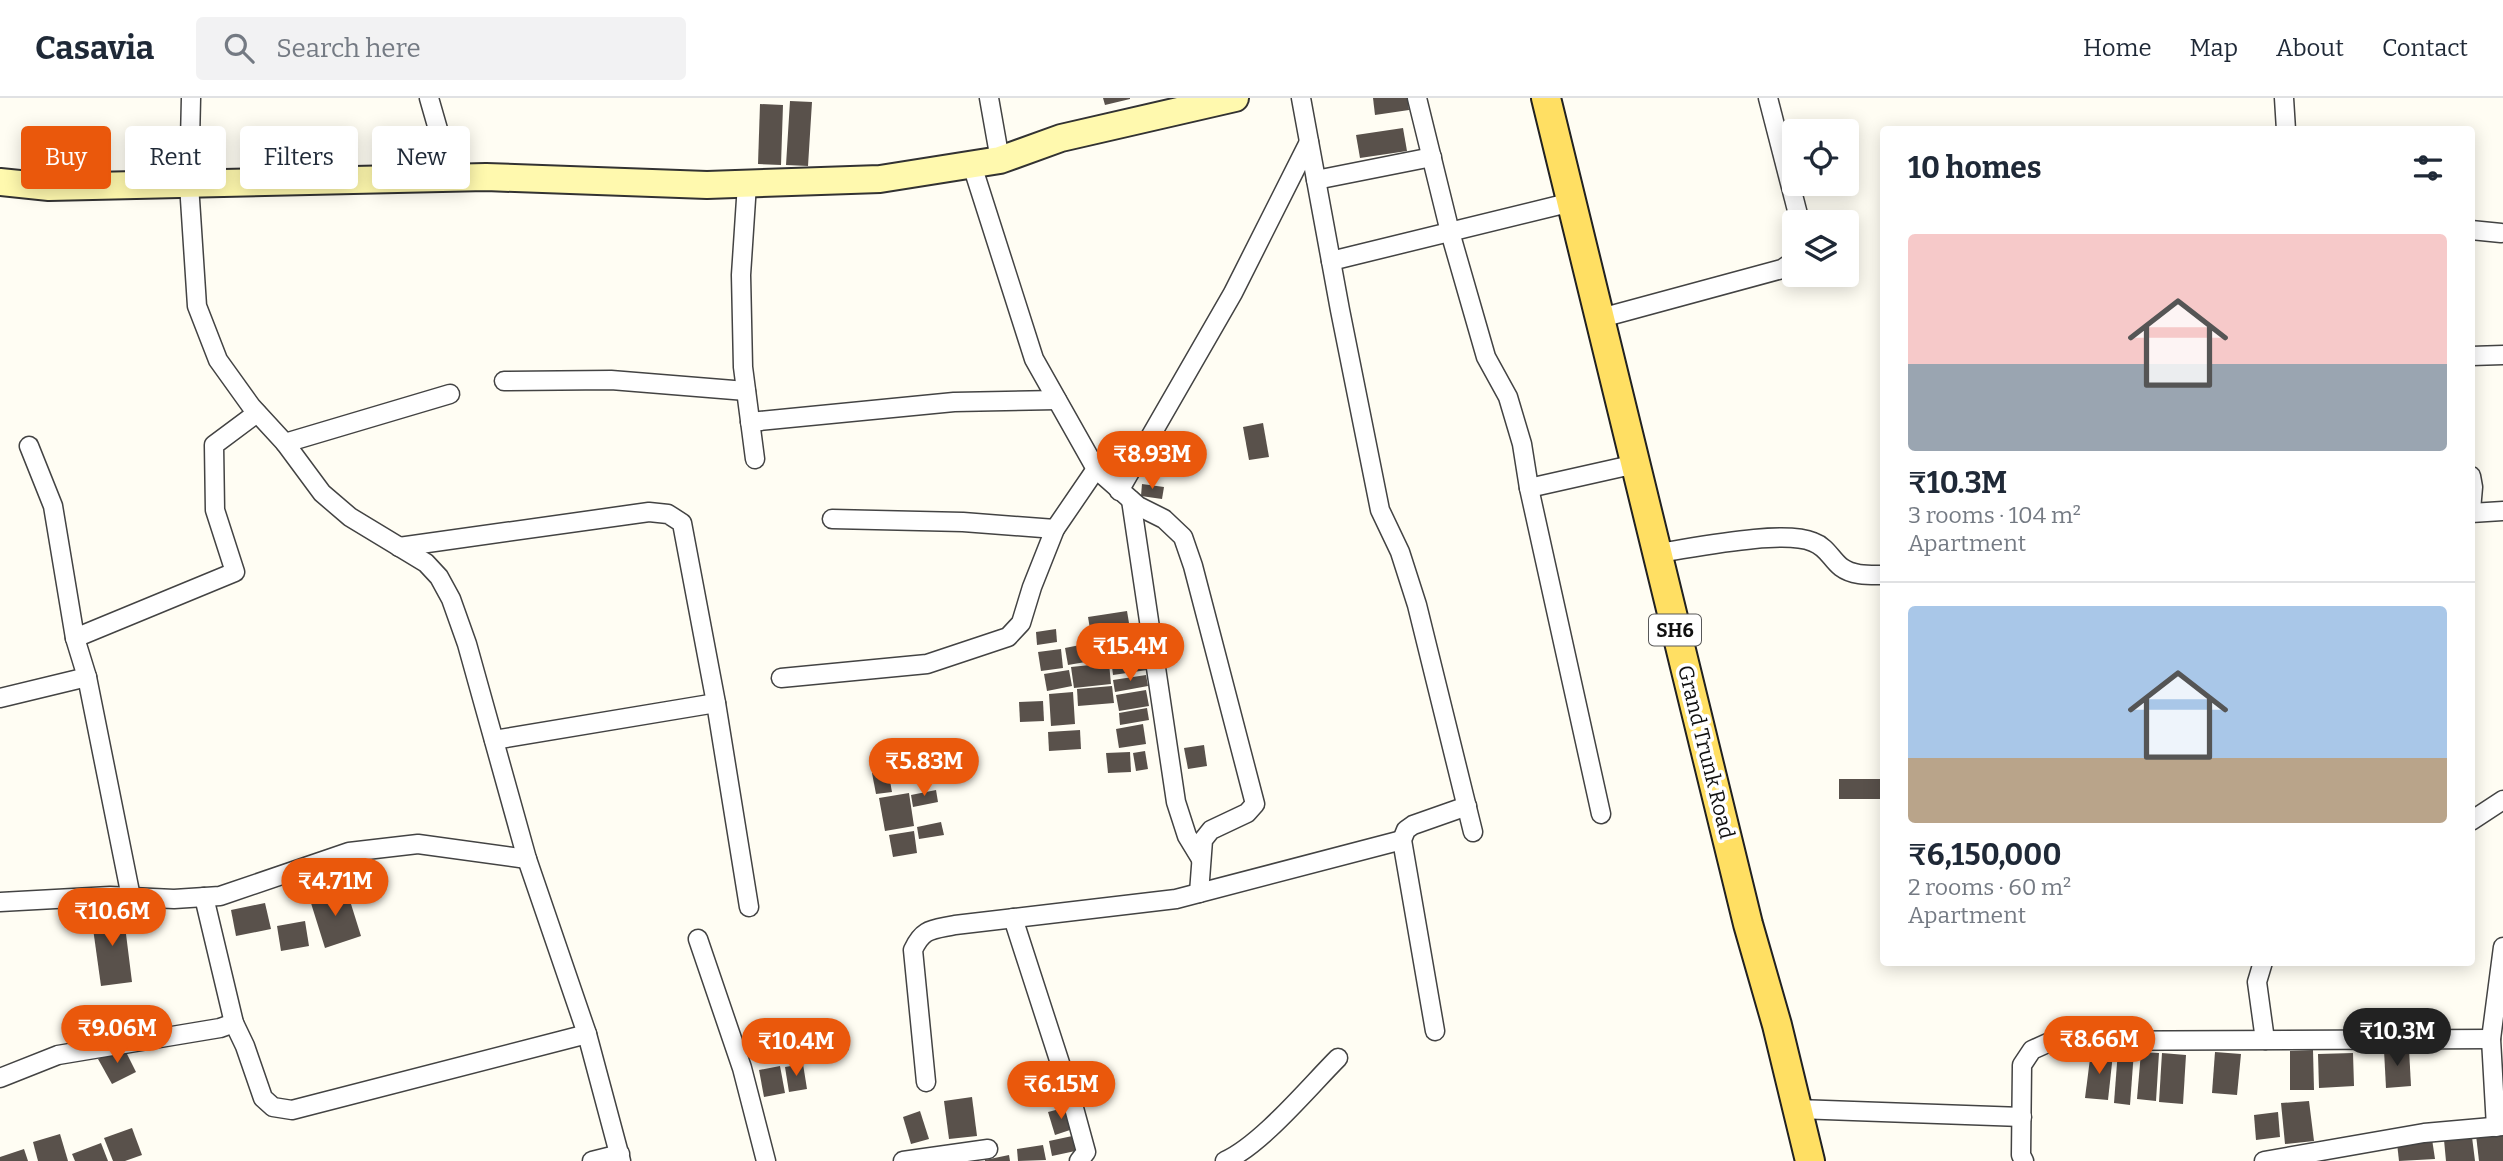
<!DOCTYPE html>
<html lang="en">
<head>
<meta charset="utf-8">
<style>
	:root { --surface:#fff; --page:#f2f2f3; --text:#1f2937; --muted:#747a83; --line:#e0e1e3; --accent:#ea580c }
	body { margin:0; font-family:Bitter,serif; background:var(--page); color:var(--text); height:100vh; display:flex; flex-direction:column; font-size:26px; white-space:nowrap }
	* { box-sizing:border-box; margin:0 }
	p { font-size:23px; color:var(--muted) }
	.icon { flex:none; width:38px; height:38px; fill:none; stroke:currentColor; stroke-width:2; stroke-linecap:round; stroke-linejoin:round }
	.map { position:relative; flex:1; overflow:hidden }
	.details { position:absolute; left:1880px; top:28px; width:595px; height:840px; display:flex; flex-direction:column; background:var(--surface); border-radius:7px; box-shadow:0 4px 18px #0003 }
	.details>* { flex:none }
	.banner { position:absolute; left:21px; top:28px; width:665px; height:63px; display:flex; gap:14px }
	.tools { position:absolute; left:1782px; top:21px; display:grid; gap:14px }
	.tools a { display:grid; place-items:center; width:77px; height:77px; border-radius:7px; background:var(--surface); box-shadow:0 4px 18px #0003; font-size:35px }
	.price { position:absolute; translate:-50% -60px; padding:0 16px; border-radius:24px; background:var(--accent); color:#fff; font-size:23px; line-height:46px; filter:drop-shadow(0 2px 4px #0008) }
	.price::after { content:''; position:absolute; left:50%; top:42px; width:21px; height:16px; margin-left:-10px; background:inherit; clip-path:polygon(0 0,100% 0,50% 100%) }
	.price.selected { background:#222; color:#fff }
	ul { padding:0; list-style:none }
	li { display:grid; align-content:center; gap:14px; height:371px; padding:0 28px }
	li+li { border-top:2px solid var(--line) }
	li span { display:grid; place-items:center; height:217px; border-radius:7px; color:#555 }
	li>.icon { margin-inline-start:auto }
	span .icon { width:126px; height:126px; fill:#fffc; stroke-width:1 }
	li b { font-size:30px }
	h2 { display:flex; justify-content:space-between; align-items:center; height:84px; padding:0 28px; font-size:30px }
	.chip { padding:0 24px; border-radius:7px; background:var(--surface); box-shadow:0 4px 18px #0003; font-size:24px; line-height:63px }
	.chip.selected { background:var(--accent); color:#fff }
	header { display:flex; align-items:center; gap:42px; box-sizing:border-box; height:98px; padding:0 35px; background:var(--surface); border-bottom:2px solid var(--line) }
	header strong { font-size:33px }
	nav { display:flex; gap:38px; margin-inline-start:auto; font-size:24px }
	.search { width:490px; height:63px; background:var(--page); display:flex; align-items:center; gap:18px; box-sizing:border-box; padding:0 24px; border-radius:7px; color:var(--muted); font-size:26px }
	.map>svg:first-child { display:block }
</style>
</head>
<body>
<header>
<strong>Casavia</strong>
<div class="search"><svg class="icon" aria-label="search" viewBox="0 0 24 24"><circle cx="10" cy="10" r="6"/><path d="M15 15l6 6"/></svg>Search here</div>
<nav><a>Home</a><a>Map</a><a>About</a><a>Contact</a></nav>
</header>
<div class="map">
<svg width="2503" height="1063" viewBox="0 0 2503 1063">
	<rect width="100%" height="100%" fill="#fffdf3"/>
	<g fill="#59514b">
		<path d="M1103 0H1130V1L1105 7Z"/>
		<path d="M1373 0H1408L1409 12 1375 17Z"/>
		<path d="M790 3 812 4 808 68 786 67Z"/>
		<path d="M760 6 783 7 781 67 758 66Z"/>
		<path d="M1403 30 1407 53 1360 60 1356 37Z"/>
		<path d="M1263 325 1269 359 1249 362 1243 329Z"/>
		<path d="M1142 386 1164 389 1162 401 1141 398Z"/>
		<path d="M1127 513 1130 531 1091 537 1088 519Z"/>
		<path d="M1056 531 1057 544 1037 547 1036 534Z"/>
		<path d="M1143 537 1145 551 1107 557 1105 543Z"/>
		<path d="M1100 543 1103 561 1068 567 1065 550Z"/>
		<path d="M1061 551 1063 570 1041 573 1038 554Z"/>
		<path d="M1145 556 1147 572 1113 577 1111 561Z"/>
		<path d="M1109 565 1111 586 1074 590 1071 569Z"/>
		<path d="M1069 572 1072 588 1047 593 1044 576Z"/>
		<path d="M1146 577 1148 588 1115 594 1113 582Z"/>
		<path d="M1112 588 1114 605 1078 608 1077 591Z"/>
		<path d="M1146 592 1149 608 1119 613 1116 597Z"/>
		<path d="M1073 594 1075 626 1051 628 1049 596Z"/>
		<path d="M1043 603 1044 623 1020 624 1019 604Z"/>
		<path d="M1147 610 1149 622 1120 627 1119 615Z"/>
		<path d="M1143 626 1146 646 1119 650 1116 631Z"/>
		<path d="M1080 632 1081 651 1049 653 1048 634Z"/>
		<path d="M963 644V659L938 661 937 645Z"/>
		<path d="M1204 647 1207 668 1188 671 1184 650Z"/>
		<path d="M1145 653 1148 671 1136 673 1133 655Z"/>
		<path d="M1130 654 1131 674 1108 675 1106 655Z"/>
		<path d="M888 672 892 694 876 696 872 675Z"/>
		<rect x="1839" y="681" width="44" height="20"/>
		<path d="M936 692 938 704 913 709 911 697Z"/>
		<path d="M909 695 914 728 885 733 879 700Z"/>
		<path d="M941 724 944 737 919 741 917 729Z"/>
		<path d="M914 733 917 755 893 759 889 737Z"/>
		<path d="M346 790 361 838 325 850 310 802Z"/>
		<path d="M265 805 271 831 236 838 231 812Z"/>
		<path d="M123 812 132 884 101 888 91 816Z"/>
		<path d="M305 823 309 848 281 853 277 828Z"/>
		<path d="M844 928 849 952 823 957 819 933Z"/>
		<path d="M800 938 803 960 783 964 779 942Z"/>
		<path d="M123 948 136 974 112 986 98 961Z"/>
		<path d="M2409 951 2411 988 2386 990 2384 952Z"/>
		<path d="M2118 952 2134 953 2130 1007 2114 1005Z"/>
		<path d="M2313 952 2314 992H2290V953Z"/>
		<path d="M2091 953 2113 956 2108 1002 2085 1000Z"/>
		<path d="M2141 954 2159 955 2156 1003 2137 1001Z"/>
		<path d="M2215 954 2241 956 2237 997 2212 995Z"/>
		<path d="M2162 955 2186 957 2183 1006 2159 1004Z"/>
		<path d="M2353 955 2354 988 2319 990 2318 956Z"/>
		<path d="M803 966 807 991 789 994 785 969Z"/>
		<path d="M780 968 785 995 764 999 759 972Z"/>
		<path d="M972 999 977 1038 949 1041 944 1003Z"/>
		<path d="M2309 1003 2314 1043 2285 1046 2281 1005Z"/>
		<path d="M1067 1009 1073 1031 1055 1037 1048 1014Z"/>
		<path d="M920 1013 929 1041 911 1046 903 1019Z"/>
		<path d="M2278 1014 2280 1039 2256 1042 2254 1017Z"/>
		<path d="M132 1030 142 1057 125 1063H113L104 1040Z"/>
		<path d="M2503 1034V1063H2479L2476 1037Z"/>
		<path d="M60 1036 68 1063H38L33 1044Z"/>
		<path d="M1077 1037 1080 1052 1052 1058 1049 1043Z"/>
		<path d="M2472 1039 2475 1063H2446L2444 1042Z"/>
		<path d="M2432 1041 2435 1061 2399 1063 2397 1045Z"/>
		<path d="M101 1045 108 1063H75L72 1056Z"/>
		<path d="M1043 1047 1046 1062 1018 1063 1017 1051Z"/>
		<path d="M24 1051 28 1063H0V1059Z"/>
		<path d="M1009 1057 1010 1063H985V1062Z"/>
	</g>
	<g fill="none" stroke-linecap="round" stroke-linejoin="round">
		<g stroke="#434343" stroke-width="21">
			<g id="street">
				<path d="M191 0 189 86 197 208 218 262 251 308 285 345 322 395 350 419 426 465 439 479 451 501 467 546 527 761 587 936 621 1063"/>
				<path d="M429 0 452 80"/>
				<path d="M989 0 1000 62"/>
				<path d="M1301 0 1340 212 1380 412 1400 454 1417 507 1473 734"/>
				<path d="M1417 0 1450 134 1486 259 1508 299 1522 346 1529 390 1601 716"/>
				<path d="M1768 0 1800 124"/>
				<path d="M2284 0 2286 32"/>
				<path d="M972 67 1034 261 1096 371 1138 408 1164 421 1183 439 1193 468 1255 706 1247 715 1211 732 1203 742 1199 795"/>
				<path d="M1316 82 1432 59"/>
				<path d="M747 86 741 177 743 269 755 361"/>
				<path d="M2471 132 2501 135"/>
				<path d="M1331 163 1572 104"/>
				<path d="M1601 220 1782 171 1794 163"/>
				<path d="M2471 258 2503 257"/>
				<path d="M504 283 611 282 746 293"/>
				<path d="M750 324 954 304 1057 302"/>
				<path d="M285 345 450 296"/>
				<path d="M29 348 53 408 75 540 87 579 131 799"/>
				<path d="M2471 378 2473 389 2471 412"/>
				<path d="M1529 390 1636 366"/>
				<path d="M1119 393 1233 195 1309 44"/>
				<path d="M1131 402 1176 704 1187 738 1201 761"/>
				<path d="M2471 415 2503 413"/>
				<path d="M832 421 963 424 1055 431"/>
				<path d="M399 449 649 414 668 416 682 425 716 605 749 809"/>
				<path d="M1657 455C1693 450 1783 431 1813 444 1827 449 1831 461 1841 469 1853 478 1869 477 1883 477"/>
				<path d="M75 540 235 474 215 412 214 347 257 315"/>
				<path d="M781 580 927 566 1008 539 1021 525 1032 489 1055 431 1096 371"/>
				<path d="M0 600 87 579"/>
				<path d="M494 642 716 605"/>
				<path d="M2471 723 2503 702"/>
				<path d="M204 799 234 925 245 948 263 1000 273 1009 292 1012 587 936"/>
				<path d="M0 804 110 798 174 801 220 798 349 754 418 746 527 761"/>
				<path d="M1013 820 1071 999 1086 1054 1079 1063"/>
				<path d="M698 841 742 970 766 1063"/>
				<path d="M2263 864 2257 884 2265 942"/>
				<path d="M1435 933 1402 742 1406 732 1413 727 1467 708"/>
				<path d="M0 980 58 957 220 930 234 925"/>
				<path d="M926 984 913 852C923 830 932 832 955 827L1176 801 1402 742"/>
				<path d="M1797 1011 2022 1019"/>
				<path d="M2496 1029 2491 941 2503 849"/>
				<path d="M592 1063 620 1056"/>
				<path d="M903 1063 988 1051"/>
				<path d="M1225 1063C1262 1046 1308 990 1338 960"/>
				<path d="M2024 1063 2021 1057 2022 967 2032 952 2052 943 2491 941"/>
				<path d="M2264 1063 2424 1035 2503 1028"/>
			</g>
		</g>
		<g stroke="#323232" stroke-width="30">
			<path id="secondary" d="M0 84 49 89 486 79 707 87 880 81 1000 62 1061 40 1235 0"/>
		</g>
		<g stroke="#212121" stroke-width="32">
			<path id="primary" d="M1546 0 1748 826 1777 927 1810 1063"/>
		</g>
		<use href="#street" stroke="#fff" stroke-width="18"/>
		<use href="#secondary" stroke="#fff9ae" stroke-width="26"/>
		<use href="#primary" stroke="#ffdf63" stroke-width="28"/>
	</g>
	<g text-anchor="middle" stroke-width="7" stroke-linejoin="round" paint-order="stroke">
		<rect fill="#fff" stroke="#585858" stroke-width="2" x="1649" y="516.5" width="52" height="31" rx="5"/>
		<g font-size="19" font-weight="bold" fill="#101010">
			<text x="1675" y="539">SH6</text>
		</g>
		<g font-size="21" fill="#101010" stroke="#fff">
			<text transform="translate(1706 654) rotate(76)" y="7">Grand Trunk Road</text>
		</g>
	</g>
</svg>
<div class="tools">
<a><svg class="icon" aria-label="locate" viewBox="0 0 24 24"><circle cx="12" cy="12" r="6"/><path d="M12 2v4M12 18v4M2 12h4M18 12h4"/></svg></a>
<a><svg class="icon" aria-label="layers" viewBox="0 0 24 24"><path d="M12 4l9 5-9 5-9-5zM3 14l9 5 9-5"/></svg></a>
</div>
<b class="price" style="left:1152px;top:393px">₹8.93M</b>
<b class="price" style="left:1130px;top:585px">₹15.4M</b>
<b class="price" style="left:924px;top:700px">₹5.83M</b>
<b class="price" style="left:335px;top:820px">₹4.71M</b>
<b class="price" style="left:112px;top:850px">₹10.6M</b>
<b class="price" style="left:117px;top:967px">₹9.06M</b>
<b class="price selected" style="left:2397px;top:970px">₹10.3M</b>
<b class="price" style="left:2099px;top:978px">₹8.66M</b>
<b class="price" style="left:796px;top:980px">₹10.4M</b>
<b class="price" style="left:1061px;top:1023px">₹6.15M</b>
<div class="banner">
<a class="chip selected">Buy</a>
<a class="chip">Rent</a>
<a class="chip">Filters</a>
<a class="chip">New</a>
</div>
<section class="details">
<h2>10 homes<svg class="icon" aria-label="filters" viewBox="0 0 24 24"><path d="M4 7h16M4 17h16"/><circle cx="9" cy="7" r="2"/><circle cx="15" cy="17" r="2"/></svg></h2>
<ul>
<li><span style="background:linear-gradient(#f6c9c9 60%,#9aa5b1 0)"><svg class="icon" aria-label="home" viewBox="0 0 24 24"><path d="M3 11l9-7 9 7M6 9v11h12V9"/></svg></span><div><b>₹10.3M</b><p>3 rooms · 104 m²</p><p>Apartment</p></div></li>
<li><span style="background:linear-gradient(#a9c7e8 70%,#b9a48a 0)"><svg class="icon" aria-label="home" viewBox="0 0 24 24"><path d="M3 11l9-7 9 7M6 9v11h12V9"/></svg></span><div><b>₹6,150,000</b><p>2 rooms · 60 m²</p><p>Apartment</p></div></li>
</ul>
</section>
</div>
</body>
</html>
